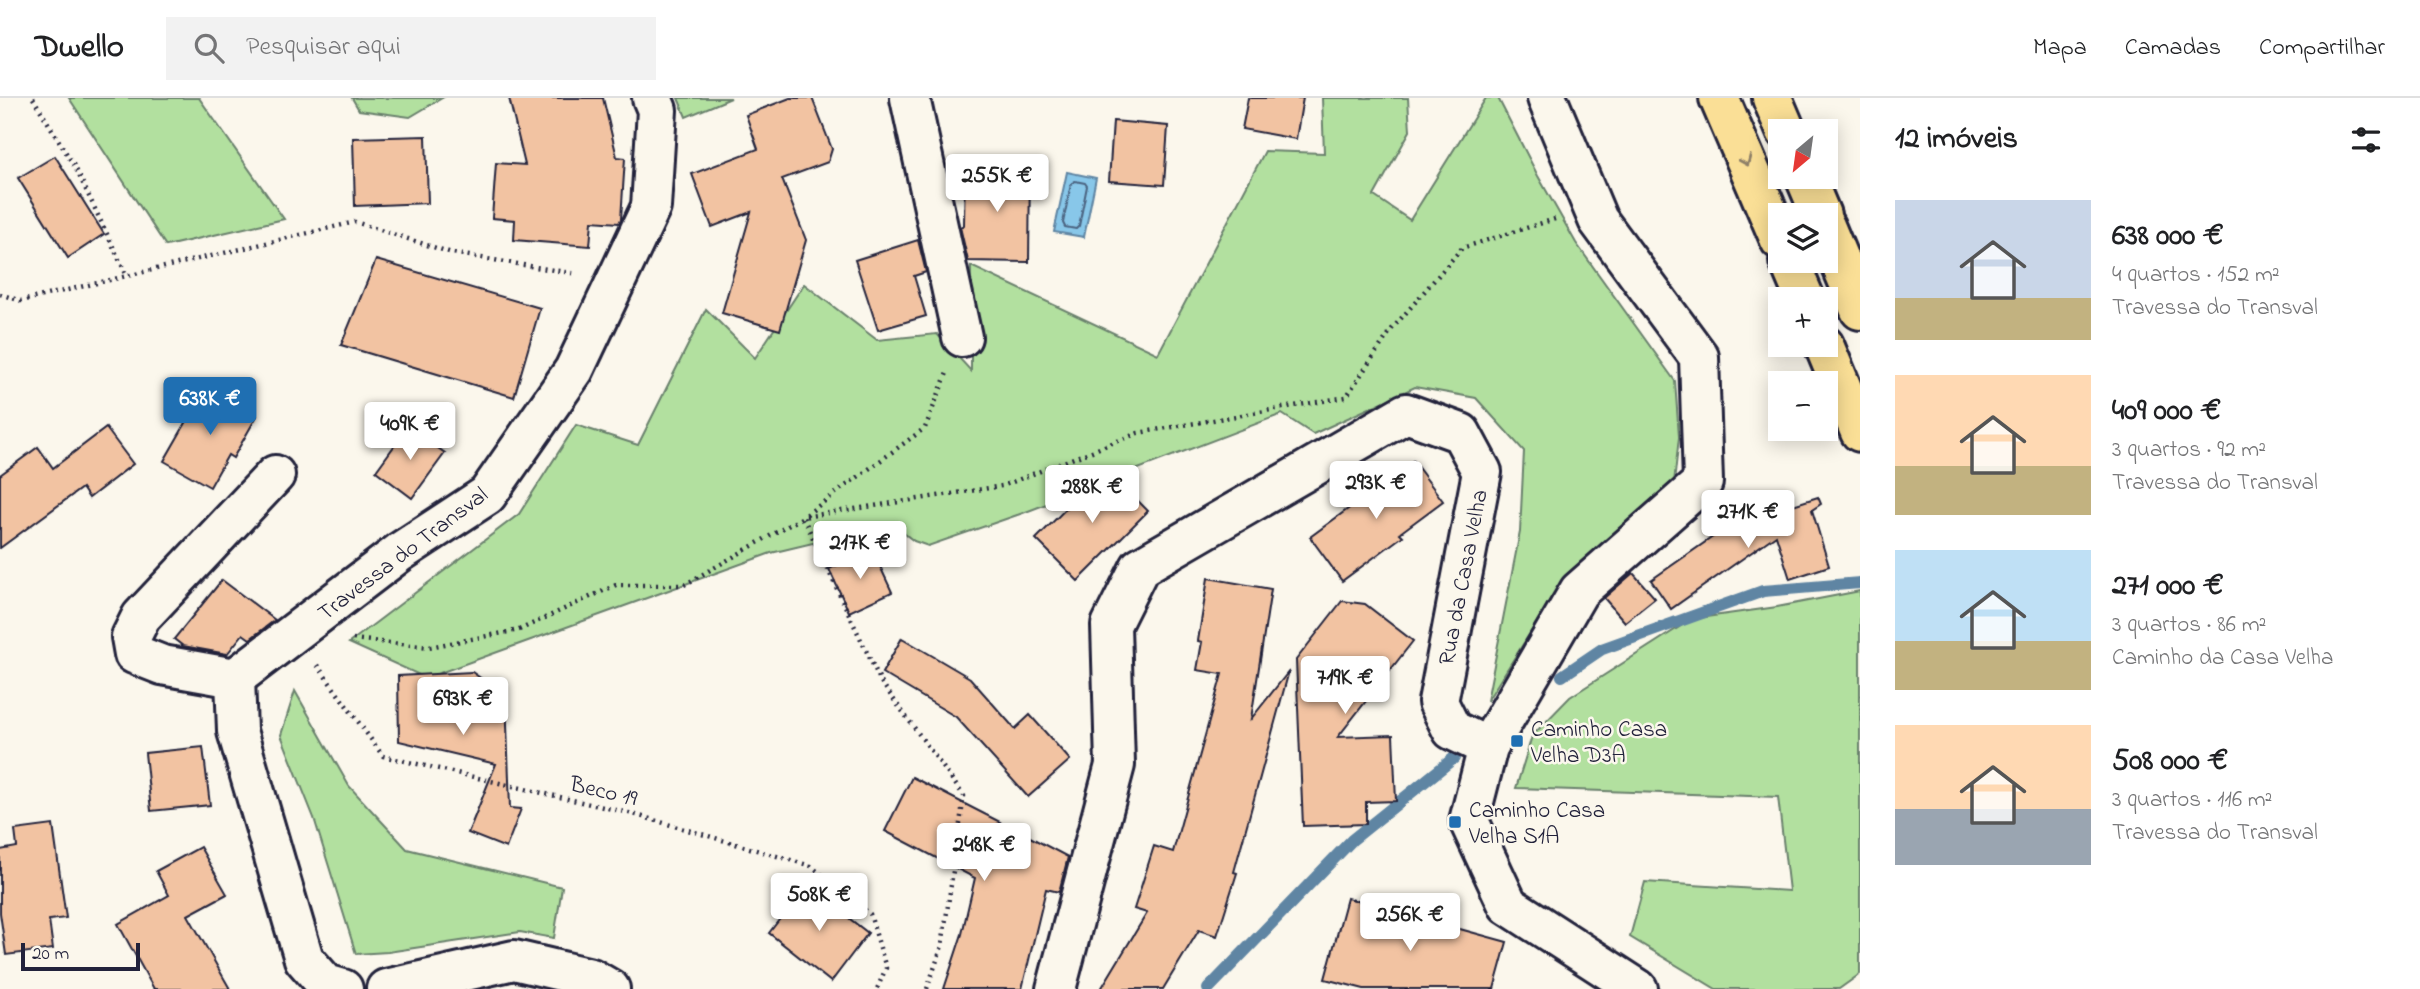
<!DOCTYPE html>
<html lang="pt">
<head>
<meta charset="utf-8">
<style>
	:root { --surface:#fff; --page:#f2f2f2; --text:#202124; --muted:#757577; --line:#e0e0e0; --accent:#1f6fb2 }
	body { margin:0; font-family:"Indie Flower",sans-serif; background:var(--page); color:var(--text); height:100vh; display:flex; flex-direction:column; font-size:26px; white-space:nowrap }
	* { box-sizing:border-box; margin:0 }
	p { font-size:23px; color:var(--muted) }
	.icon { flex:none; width:38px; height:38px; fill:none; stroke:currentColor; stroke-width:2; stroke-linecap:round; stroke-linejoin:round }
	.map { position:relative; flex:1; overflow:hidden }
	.sheet { display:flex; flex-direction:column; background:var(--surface); width:560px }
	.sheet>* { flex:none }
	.needle { width:46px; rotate:209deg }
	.buttons { position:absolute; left:1768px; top:21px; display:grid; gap:14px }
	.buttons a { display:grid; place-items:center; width:70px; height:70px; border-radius:0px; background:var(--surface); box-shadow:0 4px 18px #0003; font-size:35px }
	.scale { position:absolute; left:21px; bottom:18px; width:119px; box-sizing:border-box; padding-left:7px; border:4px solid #22223b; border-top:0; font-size:19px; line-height:24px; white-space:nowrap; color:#22223b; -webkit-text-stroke:5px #fbf7ec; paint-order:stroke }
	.price { position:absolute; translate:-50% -60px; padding:0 16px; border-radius:7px; background:#fff; color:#222; font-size:23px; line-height:46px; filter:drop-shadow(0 2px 4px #0008) }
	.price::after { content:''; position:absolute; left:50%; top:42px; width:21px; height:16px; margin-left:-10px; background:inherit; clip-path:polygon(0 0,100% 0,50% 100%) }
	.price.selected { background:var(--accent); color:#fff }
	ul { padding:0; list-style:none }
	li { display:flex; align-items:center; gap:21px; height:175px; padding:0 35px }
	li span { display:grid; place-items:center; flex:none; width:196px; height:140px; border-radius:0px; color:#555 }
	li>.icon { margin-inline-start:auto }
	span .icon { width:84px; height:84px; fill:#fffc; stroke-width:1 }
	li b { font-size:30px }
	h2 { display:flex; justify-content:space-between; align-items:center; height:84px; padding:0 35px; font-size:30px }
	header { display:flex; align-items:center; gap:42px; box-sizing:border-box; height:98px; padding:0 35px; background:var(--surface); border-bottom:2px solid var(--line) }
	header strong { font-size:33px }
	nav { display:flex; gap:38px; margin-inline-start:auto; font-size:24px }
	.search { width:490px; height:63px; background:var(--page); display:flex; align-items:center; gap:18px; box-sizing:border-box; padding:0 24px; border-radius:0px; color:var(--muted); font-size:26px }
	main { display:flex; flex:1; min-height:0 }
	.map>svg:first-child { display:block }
</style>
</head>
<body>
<header>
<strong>Dwello</strong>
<div class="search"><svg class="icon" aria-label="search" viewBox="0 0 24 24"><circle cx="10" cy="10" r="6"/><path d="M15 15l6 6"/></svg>Pesquisar aqui</div>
<nav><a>Mapa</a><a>Camadas</a><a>Compartilhar</a></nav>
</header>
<main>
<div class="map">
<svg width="1860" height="891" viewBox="0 0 1860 891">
	<rect width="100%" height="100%" fill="#fbf7ec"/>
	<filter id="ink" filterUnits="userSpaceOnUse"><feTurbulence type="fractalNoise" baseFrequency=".0143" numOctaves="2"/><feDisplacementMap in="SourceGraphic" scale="14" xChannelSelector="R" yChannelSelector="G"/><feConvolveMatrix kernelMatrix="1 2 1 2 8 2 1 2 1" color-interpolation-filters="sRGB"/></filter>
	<g filter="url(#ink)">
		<g fill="#b2e09f" stroke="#6a816d" stroke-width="2">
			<path d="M69 0H199L284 121 166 148Z"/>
			<path d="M352 0H442L410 19 359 12Z"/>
			<path d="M678 0H731L686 19Z"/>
			<path d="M1322 0H1408L1410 33 1374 98 1410 122 1486 0H1498L1538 78 1576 145 1675 283 1679 339 1674 385 1563 483 1487 603 1520 434 1524 353 1476 300 1415 289 1313 336 1282 316 1023 415 928 448 914 443 892 426 771 455 426 580 349 545 519 416 576 327 638 347 706 211 755 260 804 186 877 242 937 236 971 273V168L1158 256 1265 53 1324 55Z"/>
			<path d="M1860 493V876L1839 891H1716L1630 839 1645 784 1789 793 1778 699 1516 690 1532 638 1570 599 1692 521 1777 509Z"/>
			<path d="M295 593 349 688 407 751 562 789 554 840 520 834 388 854 356 856 314 720 281 637Z"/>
		</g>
		<path fill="#88c7e9" stroke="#5f85a3" stroke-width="2" d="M1067 74 1096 80 1084 139 1054 134Z"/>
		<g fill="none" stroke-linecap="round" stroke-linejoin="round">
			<path stroke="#4b6481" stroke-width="2" d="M1075 83 1085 85 1087 88 1079 128 1076 131 1065 129 1063 125 1071 86Z"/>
			<g stroke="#5f85a3" stroke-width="12">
				<path d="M1562 578 1602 551 1763 493 1860 485"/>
				<path d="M1208 891 1352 742 1454 660"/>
			</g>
		</g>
		<g fill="#f2c3a2" stroke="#22223b" stroke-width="2">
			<path d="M509 0H603L617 59 625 60 621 121 619 125 592 123 590 148 514 142 515 122 492 120 496 65 525 67Z"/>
			<path d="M790 0H812L832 51 828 64 782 81 806 142 780 232 722 215 751 114 712 129 692 76 758 51 746 17Z"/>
			<path d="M1248 0H1303L1296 41 1242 31Z"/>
			<path d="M1113 23 1168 28 1164 87 1109 83Z"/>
			<path d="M426 38 428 105 355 108 353 40Z"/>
			<path d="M55 58 104 136 68 160 18 80Z"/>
			<path d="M965 68 1030 69 1029 164 968 163 960 129 964 127Z"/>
			<path d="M918 142 926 174 914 178 926 218 878 232 855 162Z"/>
			<path d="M376 162 540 210 514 299 341 247Z"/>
			<path d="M206 290 257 318 233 360 228 357 210 389 164 363Z"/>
			<path d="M408 329 445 355 412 400 376 373Z"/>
			<path d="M106 330 133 366 89 400 82 390 0 450V377L38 349 53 370Z"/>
			<path d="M1413 363 1443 403 1400 435 1403 438 1342 483 1310 439Z"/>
			<path d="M1106 370 1148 413 1078 483 1036 441Z"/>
			<path d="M1818 399 1821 406 1812 412 1829 468 1790 481 1776 437 1671 511 1651 482 1730 427Z"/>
			<path d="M872 451 892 494 849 514 829 471Z"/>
			<path d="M1633 475 1655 500 1625 524 1604 500Z"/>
			<path d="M1208 480 1271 491 1251 621 1289 573 1234 774 1237 775 1217 838 1199 832 1163 891H1101L1147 815 1134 811 1154 748 1173 754 1222 576 1197 572 1202 544 1198 543Z"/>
			<path d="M222 482 275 522 250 541 243 536 227 556 183 548 174 541Z"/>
			<path d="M1342 503 1365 506 1413 543 1338 639 1393 637 1396 703 1366 704V726L1303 728 1296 562Z"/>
			<path d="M902 540 970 580 1015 631 1030 617 1070 662 1028 699 956 619 882 575Z"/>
			<path d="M472 574 506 598 510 710 521 711 506 750 468 735 496 666 399 643 398 578Z"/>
			<path d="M203 649 210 707 151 713 145 655Z"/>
			<path d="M912 679 1000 724 992 731 1030 739 1068 759 1059 794 1046 791 1022 891H944L962 836 975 780 885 733Z"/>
			<path d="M53 727 66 820 49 822 53 851 6 857 0 815V752L17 749 15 732Z"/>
			<path d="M200 749 227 796 188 817 230 891H154L118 826 169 797 156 773Z"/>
			<path d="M806 787 868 835 831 884 769 835Z"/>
			<path d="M1347 800 1507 844 1494 891H1364L1325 881Z"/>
		</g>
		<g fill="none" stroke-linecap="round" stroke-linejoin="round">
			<g stroke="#22223b" stroke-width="44">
				<g id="minor">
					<path d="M910 0 962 239"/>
					<path d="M1547 0 1598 122 1699 259 1703 384 1579 493 1488 649 1469 723 1508 807 1638 891"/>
					<path d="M275 377 141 519 131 539 134 556 162 567 235 580 400 454 487 397 574 272 651 109 657 12 652 0"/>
					<path d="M235 580 237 633 304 861 326 886 343 891"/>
					<path d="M386 891 514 862 591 880 610 891"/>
					<path d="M1056 891 1115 667 1111 527 1140 469 1406 315 1461 335 1482 374 1438 604 1452 632 1488 649"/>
				</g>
			</g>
			<g stroke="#22223b" stroke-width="44">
				<g id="highway">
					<path d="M1719 0 1780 142"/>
					<path d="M1772 0 1786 33"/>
					<path d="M1805 79 1821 117"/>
					<path d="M1825 128 1860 212"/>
					<path d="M1789 163 1805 201"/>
					<path d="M1824 247 1860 334"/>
				</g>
			</g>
			<g stroke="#22223b" stroke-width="4.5" stroke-dasharray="2 5" stroke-linecap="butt">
				<path d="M33 0 76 71 127 178"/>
				<path d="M0 196 21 203 355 124 452 155 577 176"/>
				<path d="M353 541 429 549 519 532 616 487H684L803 419 1002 388 1138 335 1346 299 1392 231 1462 150 1555 121"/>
				<path d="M317 567 383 658 633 716 811 768 870 816 886 870 877 891"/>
				<path d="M927 891 942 848 964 698 881 584 803 419 925 330 947 275"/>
			</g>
			<use href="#minor" stroke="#fbf7ec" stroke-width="38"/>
			<use href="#highway" stroke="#fadf96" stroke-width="38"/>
		</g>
		<defs><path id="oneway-chevron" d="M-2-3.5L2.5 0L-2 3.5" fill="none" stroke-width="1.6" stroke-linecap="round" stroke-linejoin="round" transform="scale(1.75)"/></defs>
		<use stroke="#8e8068" href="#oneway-chevron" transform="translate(1746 63) rotate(67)"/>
	</g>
	<g fill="#1f6fb2" stroke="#fbf7ec" stroke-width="2.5">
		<rect x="1510" y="636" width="14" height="14" rx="3.5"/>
		<rect x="1448" y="717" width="14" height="14" rx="3.5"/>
	</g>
	<g text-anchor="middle" stroke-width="5" stroke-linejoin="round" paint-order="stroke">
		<g font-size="23" fill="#22223b" stroke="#fbf7ec">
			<text transform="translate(402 455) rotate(-37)" y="8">Travessa do Transval</text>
			<text transform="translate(1462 479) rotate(-79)" y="8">Rua da Casa Velha</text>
			<text transform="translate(604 692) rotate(13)" y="8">Beco 19</text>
		</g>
		<g font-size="23" fill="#22223b" stroke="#fbf7ec" text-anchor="start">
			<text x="1531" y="638">Caminho Casa<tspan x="1531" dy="26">Velha D3A</tspan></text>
			<text x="1469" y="719">Caminho Casa<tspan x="1469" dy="26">Velha S1A</tspan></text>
		</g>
	</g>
</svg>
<div class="buttons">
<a><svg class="needle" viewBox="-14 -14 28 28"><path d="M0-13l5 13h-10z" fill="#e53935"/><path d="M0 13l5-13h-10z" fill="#757577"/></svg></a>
<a><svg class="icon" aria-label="layers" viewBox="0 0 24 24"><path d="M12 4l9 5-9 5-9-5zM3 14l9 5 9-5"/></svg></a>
<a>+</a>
<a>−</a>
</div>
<div class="scale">20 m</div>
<b class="price" style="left:997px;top:116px">255K €</b>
<b class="price selected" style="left:210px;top:339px">638K €</b>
<b class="price" style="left:410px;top:364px">409K €</b>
<b class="price" style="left:1376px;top:423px">293K €</b>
<b class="price" style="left:1092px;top:427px">288K €</b>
<b class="price" style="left:1748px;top:452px">271K €</b>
<b class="price" style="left:860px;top:483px">217K €</b>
<b class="price" style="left:1345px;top:618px">719K €</b>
<b class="price" style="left:463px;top:639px">693K €</b>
<b class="price" style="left:984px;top:785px">248K €</b>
<b class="price" style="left:819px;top:835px">508K €</b>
<b class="price" style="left:1410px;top:855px">256K €</b>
</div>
<section class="sheet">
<h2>12 imóveis<svg class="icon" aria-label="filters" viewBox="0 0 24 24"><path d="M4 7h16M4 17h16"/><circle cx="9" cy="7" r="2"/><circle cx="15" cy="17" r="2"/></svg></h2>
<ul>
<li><span style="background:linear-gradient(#c9d6e8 70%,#c2b280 0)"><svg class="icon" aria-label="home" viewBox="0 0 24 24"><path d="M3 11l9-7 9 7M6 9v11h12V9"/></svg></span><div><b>638 000 €</b><p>4 quartos · 152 m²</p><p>Travessa do Transval</p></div></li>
<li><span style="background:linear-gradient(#ffd9b3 65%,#c2b280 0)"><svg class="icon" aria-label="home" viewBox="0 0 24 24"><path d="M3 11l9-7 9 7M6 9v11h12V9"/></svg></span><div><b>409 000 €</b><p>3 quartos · 92 m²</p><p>Travessa do Transval</p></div></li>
<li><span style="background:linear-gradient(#bfe0f5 65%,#c2b280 0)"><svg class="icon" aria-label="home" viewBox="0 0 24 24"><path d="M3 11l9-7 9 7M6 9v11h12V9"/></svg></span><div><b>271 000 €</b><p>3 quartos · 86 m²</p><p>Caminho da Casa Velha</p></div></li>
<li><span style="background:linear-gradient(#ffd9b3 60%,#9aa5b1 0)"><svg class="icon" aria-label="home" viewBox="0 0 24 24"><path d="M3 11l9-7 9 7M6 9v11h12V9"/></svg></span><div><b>508 000 €</b><p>3 quartos · 116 m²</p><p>Travessa do Transval</p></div></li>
</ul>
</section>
</main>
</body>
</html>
